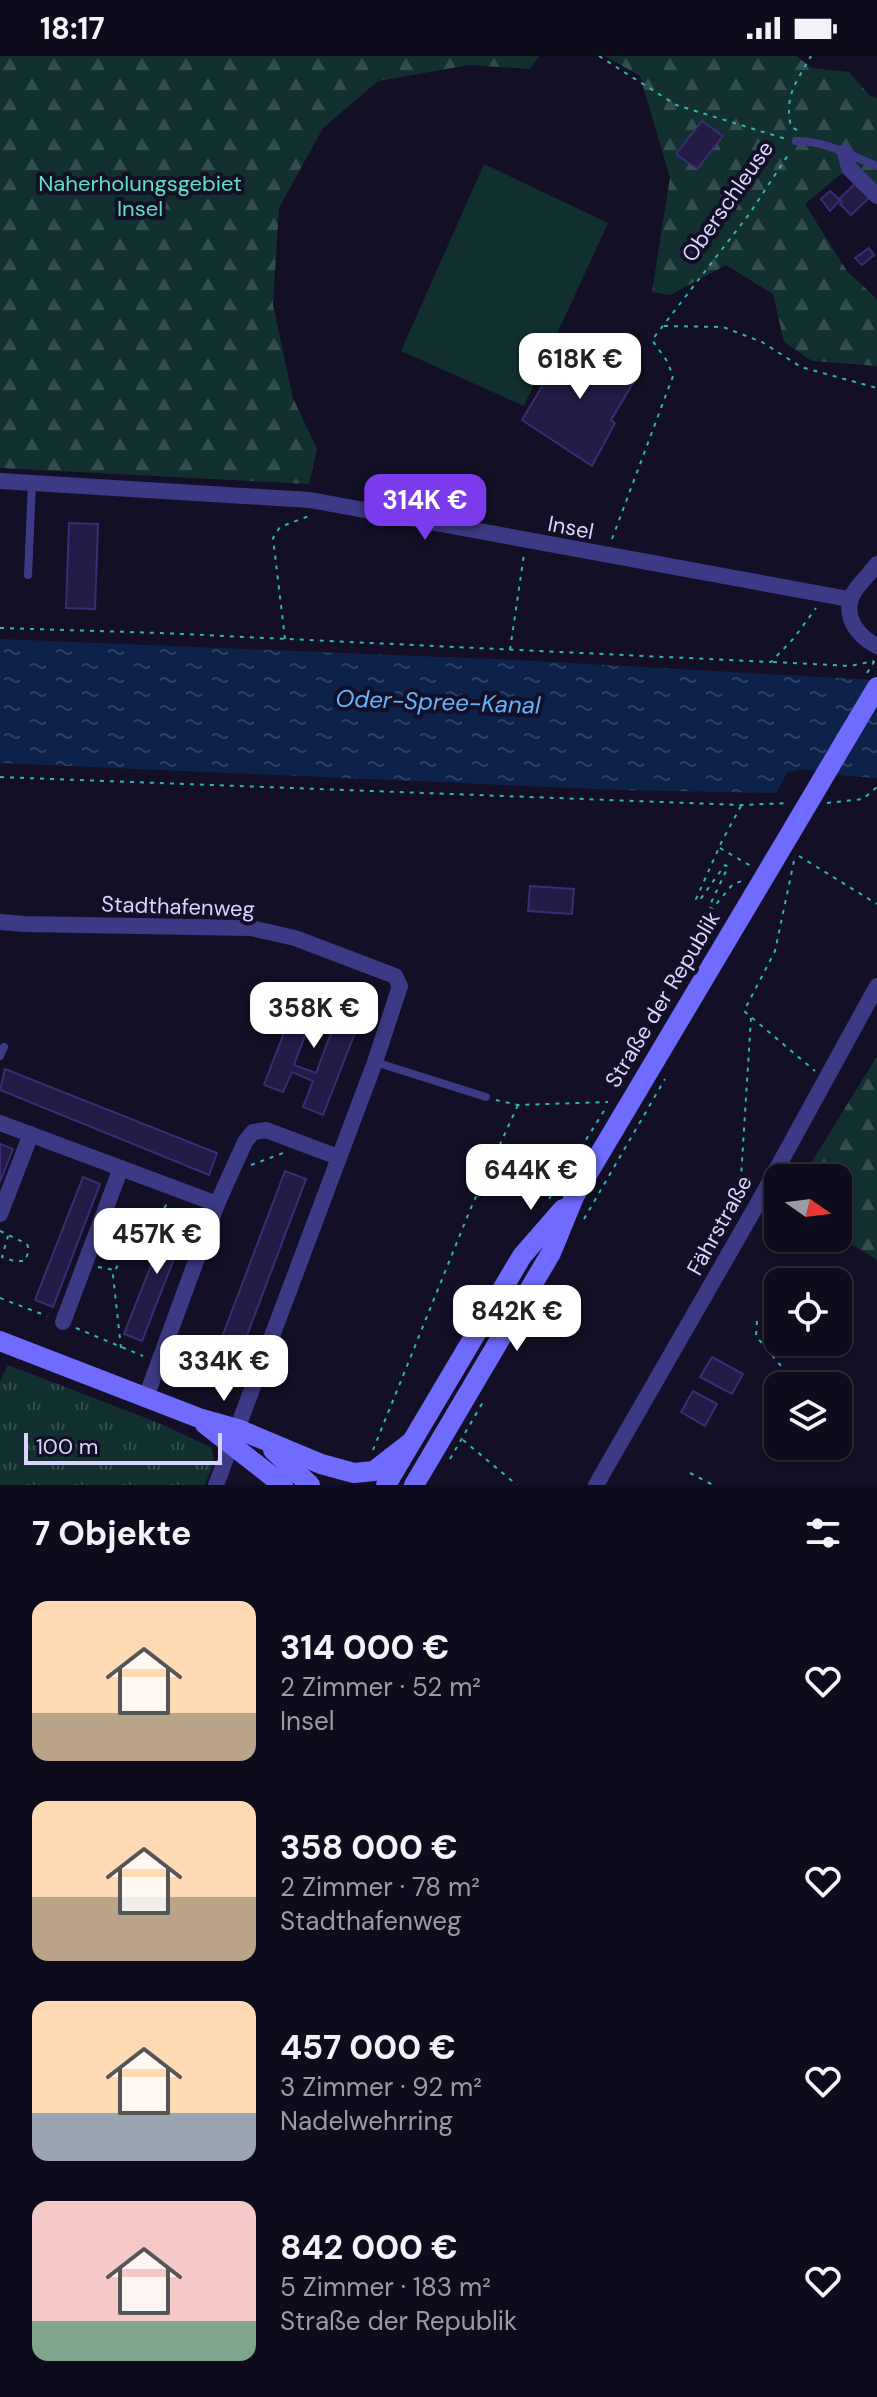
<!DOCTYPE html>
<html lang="de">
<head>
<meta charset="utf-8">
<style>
	:root { --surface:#0e0b1c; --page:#1c1929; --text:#f1f3f6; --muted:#9b9ba3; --line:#2e2b3b; --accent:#7c3aed }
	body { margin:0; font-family:"DM Sans",sans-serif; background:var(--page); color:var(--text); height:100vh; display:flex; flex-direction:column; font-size:30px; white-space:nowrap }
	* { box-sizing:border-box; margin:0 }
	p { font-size:26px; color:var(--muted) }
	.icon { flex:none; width:44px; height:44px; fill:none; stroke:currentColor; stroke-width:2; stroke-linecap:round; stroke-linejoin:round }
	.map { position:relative; height:1429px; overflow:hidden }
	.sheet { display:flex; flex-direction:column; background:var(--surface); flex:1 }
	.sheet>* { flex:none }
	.needle { width:52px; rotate:104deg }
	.fabs { position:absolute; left:764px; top:1108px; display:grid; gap:16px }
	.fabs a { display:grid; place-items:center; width:88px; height:88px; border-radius:16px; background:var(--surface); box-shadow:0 2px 6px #0004,0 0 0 2px var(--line); font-size:40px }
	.scale { position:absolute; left:24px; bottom:20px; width:198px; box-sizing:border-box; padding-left:8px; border:4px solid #d9d4ff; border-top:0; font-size:22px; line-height:28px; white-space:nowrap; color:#d9d4ff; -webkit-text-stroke:6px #130f26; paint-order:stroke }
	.price { position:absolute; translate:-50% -68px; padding:0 18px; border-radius:16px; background:#fff; color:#222; font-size:26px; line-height:52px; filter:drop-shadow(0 2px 4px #0008) }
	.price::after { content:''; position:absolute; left:50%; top:48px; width:24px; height:18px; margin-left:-12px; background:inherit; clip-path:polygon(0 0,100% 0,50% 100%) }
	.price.current { background:var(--accent); color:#fff }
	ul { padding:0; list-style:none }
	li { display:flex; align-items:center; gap:24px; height:200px; padding:0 32px }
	li span { display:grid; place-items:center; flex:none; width:224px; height:160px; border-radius:16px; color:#555 }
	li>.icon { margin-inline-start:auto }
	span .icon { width:96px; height:96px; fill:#fffc; stroke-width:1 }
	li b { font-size:34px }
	h2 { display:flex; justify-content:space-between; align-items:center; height:96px; padding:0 32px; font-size:34px }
	.status { display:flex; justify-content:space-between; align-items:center; height:56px; padding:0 40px; background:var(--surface); direction:ltr }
	.status svg { height:22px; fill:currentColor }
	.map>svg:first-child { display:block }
</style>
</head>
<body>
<div class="status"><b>18:17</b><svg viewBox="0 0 49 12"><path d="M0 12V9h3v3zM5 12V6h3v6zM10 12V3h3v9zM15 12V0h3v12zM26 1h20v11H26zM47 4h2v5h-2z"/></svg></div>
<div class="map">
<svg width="877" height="1429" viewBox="0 0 877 1429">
	<defs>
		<pattern id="grass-tufts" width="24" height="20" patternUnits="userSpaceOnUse" patternTransform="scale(2)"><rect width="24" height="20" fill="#12302f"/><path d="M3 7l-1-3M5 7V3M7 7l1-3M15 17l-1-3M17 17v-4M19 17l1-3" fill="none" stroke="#344d4e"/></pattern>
		<pattern id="forest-firs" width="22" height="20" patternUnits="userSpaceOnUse" patternTransform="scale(2)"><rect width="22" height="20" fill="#12302f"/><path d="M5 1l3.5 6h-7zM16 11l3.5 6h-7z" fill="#344d4e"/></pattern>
		<pattern id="water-ripples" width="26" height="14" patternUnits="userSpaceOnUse" patternTransform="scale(2)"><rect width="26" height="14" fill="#0c2248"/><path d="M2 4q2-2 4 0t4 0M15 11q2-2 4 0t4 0" fill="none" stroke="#2f4163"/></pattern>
	</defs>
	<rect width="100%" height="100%" fill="#130f26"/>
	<path fill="url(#grass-tufts)" d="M8 1309 164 1369 212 1392 214 1405 205 1429H0V1325Z"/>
	<g fill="url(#forest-firs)">
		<path d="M0 0H539L530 13 469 9 378 25 323 72 279 152 273 249 293 342 317 393 309 428 0 412Z"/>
		<path d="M605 0H796L812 12 849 16 870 40 877 42V132L853 108 805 148 847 215 877 243V310L812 305 784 286 773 238 726 209 670 239 652 236 670 121 640 20Z"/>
		<path d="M877 1000V1204L841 1182 838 1172V1122H802Z"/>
	</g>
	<path fill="#12302f" d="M484 108 608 167 524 350 401 295Z"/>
	<path fill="url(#water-ripples)" d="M0 583 516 604 877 624V722L834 719 801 713 787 717 776 737 619 734 0 707Z"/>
	<g fill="#241b47" stroke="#3b2d73" stroke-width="2" fill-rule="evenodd">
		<path d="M702 65 723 80 697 113 676 98Z"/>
		<path d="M856 127 870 141 851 159 840 148 842 146 839 143Z"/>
		<path d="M830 135 840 144 830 155 821 143Z"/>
		<path d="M869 192 874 199 862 209 855 202Z"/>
		<path d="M571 282 620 310 623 305 630 309 627 316 636 322 611 364 615 367 592 410 522 364Z"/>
		<path d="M69 467 98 468 95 553 66 552Z"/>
		<path d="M530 830 574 833 572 858 528 855Z"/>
		<path d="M300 935 320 942 312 964 333 972 344 944 365 951 323 1059 303 1051 313 1025 292 1016 283 1036 264 1029ZM309 969 331 977 316 1017 294 1009Z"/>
		<path d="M5 1013 217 1097 209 1119 0 1034Z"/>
		<path d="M0 1088 13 1093 0 1126Z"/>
		<path d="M285 1115 306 1123 234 1314 213 1305Z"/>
		<path d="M83 1121 100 1128 53 1251 35 1244Z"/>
		<path d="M172 1156 190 1162 142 1285 124 1278Z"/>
		<path d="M712 1301 743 1318 732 1338 700 1321Z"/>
		<path d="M693 1335 717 1348 705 1370 681 1356Z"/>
	</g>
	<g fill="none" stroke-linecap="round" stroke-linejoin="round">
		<g stroke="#2fb8b0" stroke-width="2" stroke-dasharray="4 6" stroke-linecap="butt">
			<path d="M599 0 676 49 786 83"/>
			<path d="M797 74 791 71C784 39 796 27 811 0"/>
			<path d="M664 270 723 271 762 286 801 311 877 332"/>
			<path d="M612 483 673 320 667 305 652 284 750 157 790 96"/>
			<path d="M0 572 161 577 771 606 794 582 816 552"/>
			<path d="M285 583 273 482 280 471 309 460"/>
			<path d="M510 594 524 498"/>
			<path d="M773 606 850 610 874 605"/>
			<path d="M0 721 742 749 789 747"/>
			<path d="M827 747 863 743 877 731"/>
			<path d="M741 750 722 785 696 843 699 845 725 809 728 811 709 851 712 853 733 828 742 825"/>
			<path d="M720 792 751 810"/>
			<path d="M799 800 877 848"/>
			<path d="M794 805 775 895 744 955 815 1015"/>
			<path d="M496 1044 518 1049 608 1046"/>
			<path d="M251 1109 283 1097"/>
			<path d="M749 1133 741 1121 751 962"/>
			<path d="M549 1143 607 1050"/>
			<path d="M584 1163 665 1023"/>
			<path d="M0 1175 27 1188 29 1194 25 1205H14L2 1201 8 1180"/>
			<path d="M98 1211 115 1214"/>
			<path d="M0 1242 47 1260"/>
			<path d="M757 1265 756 1280 781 1310V1328"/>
			<path d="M76 1272 143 1300"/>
			<path d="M121 1292 113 1219 122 1200 152 1177 167 1147"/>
			<path d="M178 1295 239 1328"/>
			<path d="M463 1384 517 1429"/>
			<path d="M373 1394 470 1154 518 1049"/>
			<path d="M450 1403 483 1346"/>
			<path d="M690 1417 713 1429"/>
		</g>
		<g stroke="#3d3a85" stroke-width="8">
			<path d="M796 85C823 84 852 100 877 110"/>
			<path d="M28 519 32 427"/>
			<path d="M0 1000 4 991"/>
			<path d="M375 1006 486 1041"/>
		</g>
		<g stroke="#3d3a85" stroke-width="16">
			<path d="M845 96 849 112 877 140"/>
			<path d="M0 425 310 444 849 543"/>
			<path d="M877 508C864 526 843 538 851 563 856 576 865 584 877 590"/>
			<path d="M0 866 24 868 251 872 295 882 395 920 400 930 375 1006 216 1429"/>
			<path d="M0 1067 217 1148 146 1341"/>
			<path d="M217 1148 245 1086 253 1076 266 1074 338 1101"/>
			<path d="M0 1158 31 1078"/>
			<path d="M63 1266 121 1112"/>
			<path d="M596 1429 758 1147 877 930"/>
		</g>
		<g stroke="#6f6bff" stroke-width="20">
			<path d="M0 1285 199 1362 238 1373 321 1408 354 1417 374 1415 410 1387"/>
			<path d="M205 1368 283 1429"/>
			<path d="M273 1394 310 1429"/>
			<path d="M386 1429 522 1200 563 1153"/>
			<path d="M414 1429 551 1197 574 1141 794 771"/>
		</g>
		<path stroke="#2fb8b0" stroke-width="2" stroke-dasharray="4 6" stroke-linecap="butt" d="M867 617 877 601"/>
		<path stroke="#6f6bff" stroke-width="20" d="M794 771 877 631"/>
	</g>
	<g text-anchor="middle" stroke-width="8" stroke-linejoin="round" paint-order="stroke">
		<g font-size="22" fill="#5fe0c0" stroke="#130f26">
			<text x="140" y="135">Naherholungsgebiet<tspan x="140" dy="25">Insel</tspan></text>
		</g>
		<g font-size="22" fill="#d9d4ff" stroke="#130f26">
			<text transform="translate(727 145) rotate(-55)" y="8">Oberschleuse</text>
			<text transform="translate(571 471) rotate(11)" y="8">Insel</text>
			<text transform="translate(178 850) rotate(2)" y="8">Stadthafenweg</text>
			<text transform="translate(662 943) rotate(-59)" y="8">Straße der Republik</text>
			<text transform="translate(719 1169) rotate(-61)" y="8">Fährstraße</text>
		</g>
		<g font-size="24" font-style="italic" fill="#62b6ff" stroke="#130f26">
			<text transform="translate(438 646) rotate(2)" y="8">Oder-Spree-Kanal</text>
		</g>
	</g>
</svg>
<div class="fabs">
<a><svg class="needle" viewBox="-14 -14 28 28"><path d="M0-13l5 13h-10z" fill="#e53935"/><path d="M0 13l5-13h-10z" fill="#9b9ba3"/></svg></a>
<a><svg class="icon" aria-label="locate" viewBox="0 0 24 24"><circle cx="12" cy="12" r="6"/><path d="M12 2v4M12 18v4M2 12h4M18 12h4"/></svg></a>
<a><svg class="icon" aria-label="layers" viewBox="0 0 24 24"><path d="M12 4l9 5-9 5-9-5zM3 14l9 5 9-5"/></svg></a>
</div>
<div class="scale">100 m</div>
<b class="price" style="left:580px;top:345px">618K €</b>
<b class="price current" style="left:425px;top:486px">314K €</b>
<b class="price" style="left:314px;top:994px">358K €</b>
<b class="price" style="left:531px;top:1156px">644K €</b>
<b class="price" style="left:157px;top:1220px">457K €</b>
<b class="price" style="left:517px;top:1297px">842K €</b>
<b class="price" style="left:224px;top:1347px">334K €</b>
</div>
<section class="sheet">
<h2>7 Objekte<svg class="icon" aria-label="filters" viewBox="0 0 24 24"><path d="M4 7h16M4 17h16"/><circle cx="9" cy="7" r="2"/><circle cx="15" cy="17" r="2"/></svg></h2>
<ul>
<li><span style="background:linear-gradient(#ffd9b3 70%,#b9a48a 0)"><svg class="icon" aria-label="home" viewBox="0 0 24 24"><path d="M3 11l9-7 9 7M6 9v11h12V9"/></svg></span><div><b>314 000 €</b><p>2 Zimmer · 52 m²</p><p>Insel</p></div><svg class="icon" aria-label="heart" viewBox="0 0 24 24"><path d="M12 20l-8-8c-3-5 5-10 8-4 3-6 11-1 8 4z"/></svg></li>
<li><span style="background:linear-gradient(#ffd9b3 60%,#b9a48a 0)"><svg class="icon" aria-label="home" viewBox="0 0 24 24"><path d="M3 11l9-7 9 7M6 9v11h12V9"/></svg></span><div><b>358 000 €</b><p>2 Zimmer · 78 m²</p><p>Stadthafenweg</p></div><svg class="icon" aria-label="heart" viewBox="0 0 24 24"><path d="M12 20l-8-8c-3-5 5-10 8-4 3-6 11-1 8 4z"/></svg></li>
<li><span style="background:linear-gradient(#ffd9b3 70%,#9aa5b1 0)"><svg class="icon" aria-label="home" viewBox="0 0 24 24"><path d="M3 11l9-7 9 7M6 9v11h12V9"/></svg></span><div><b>457 000 €</b><p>3 Zimmer · 92 m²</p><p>Nadelwehrring</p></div><svg class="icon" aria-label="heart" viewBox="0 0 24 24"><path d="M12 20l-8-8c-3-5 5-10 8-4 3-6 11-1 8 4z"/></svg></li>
<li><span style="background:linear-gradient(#f6c9c9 75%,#7fa58c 0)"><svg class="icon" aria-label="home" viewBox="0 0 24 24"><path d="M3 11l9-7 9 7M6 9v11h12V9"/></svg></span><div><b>842 000 €</b><p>5 Zimmer · 183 m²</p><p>Straße der Republik</p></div><svg class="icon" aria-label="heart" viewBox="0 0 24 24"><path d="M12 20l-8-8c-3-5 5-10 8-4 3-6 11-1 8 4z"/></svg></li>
</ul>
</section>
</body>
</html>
